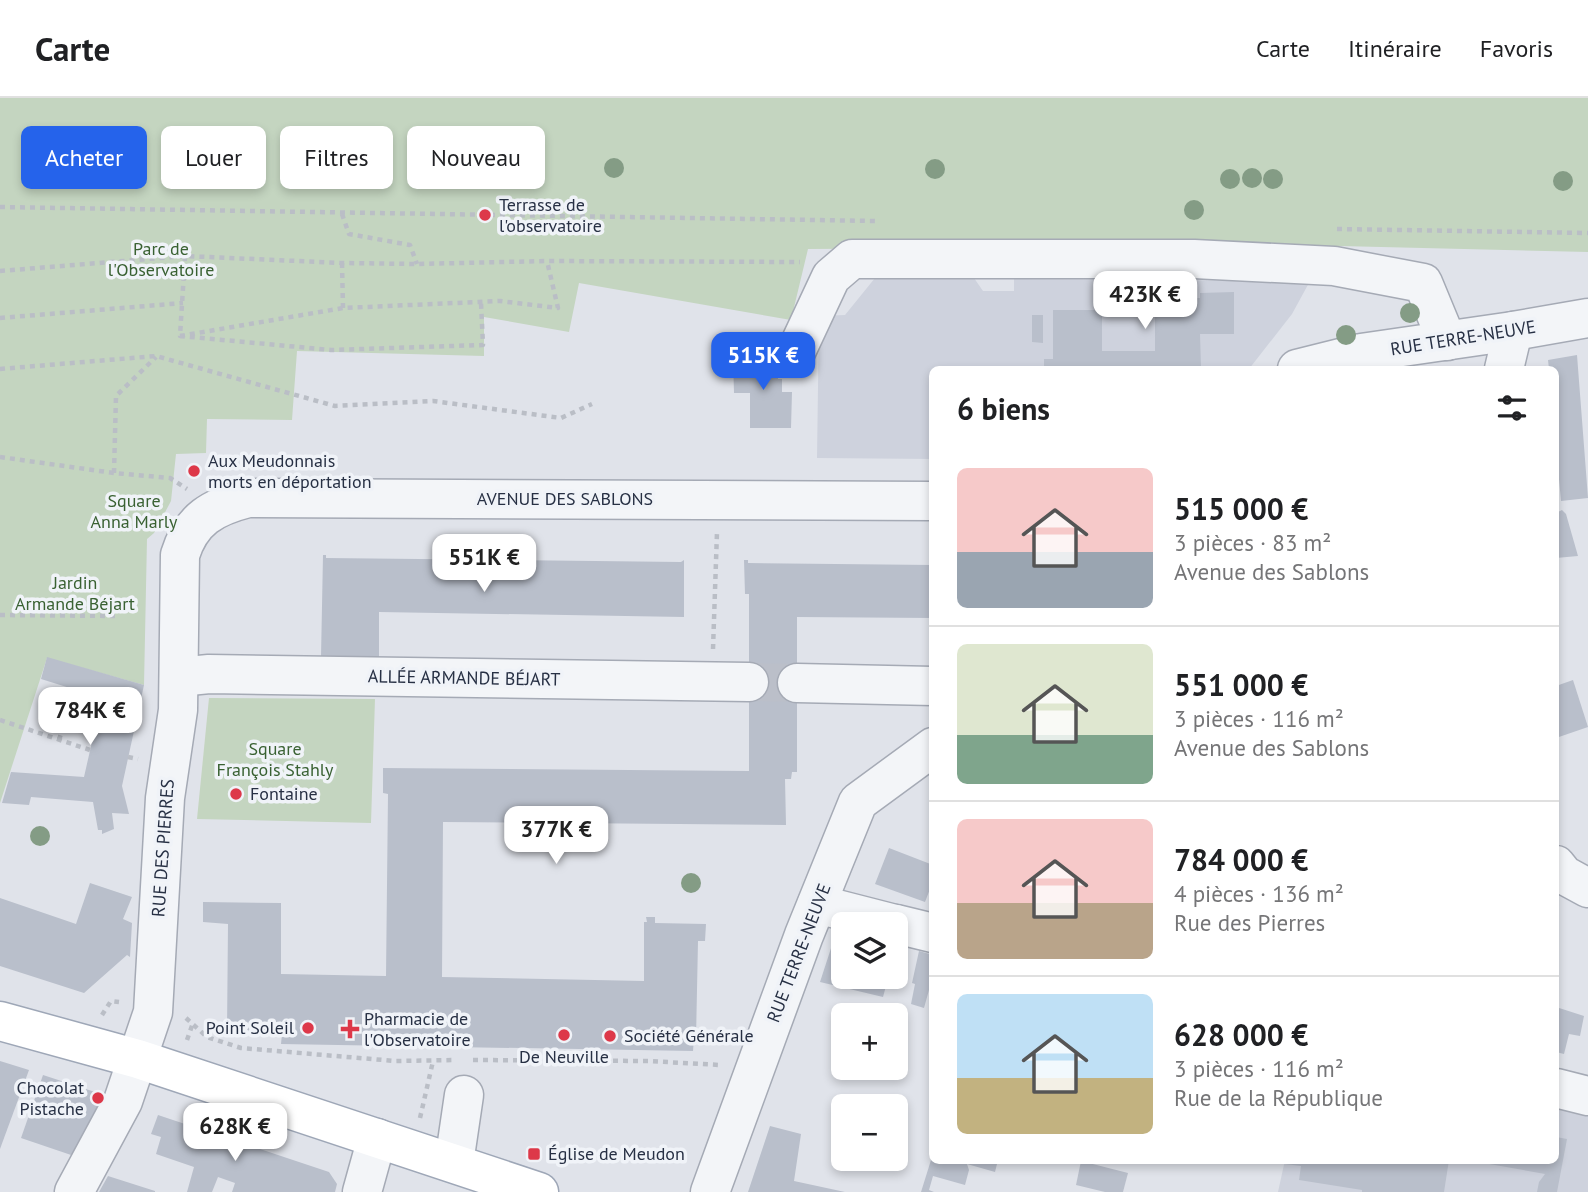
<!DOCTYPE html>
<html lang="fr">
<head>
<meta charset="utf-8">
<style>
	:root { --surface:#fff; --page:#f2f2f2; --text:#202124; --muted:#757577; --line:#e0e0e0; --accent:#2563eb }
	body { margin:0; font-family:"PT Sans",sans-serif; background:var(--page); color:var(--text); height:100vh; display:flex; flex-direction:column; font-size:26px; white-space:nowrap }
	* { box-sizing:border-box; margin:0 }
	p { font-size:23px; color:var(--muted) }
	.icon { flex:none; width:38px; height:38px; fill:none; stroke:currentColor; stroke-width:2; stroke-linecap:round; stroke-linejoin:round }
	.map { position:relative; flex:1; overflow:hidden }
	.side { position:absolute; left:929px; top:268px; width:630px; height:798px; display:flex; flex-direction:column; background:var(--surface); border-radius:10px; box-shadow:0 4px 10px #0003 }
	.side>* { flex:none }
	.banner { position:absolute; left:21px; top:28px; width:665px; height:63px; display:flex; gap:14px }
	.controls { position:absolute; left:831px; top:814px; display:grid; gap:14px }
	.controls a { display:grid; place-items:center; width:77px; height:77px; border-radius:10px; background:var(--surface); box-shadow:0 4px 10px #0003; font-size:35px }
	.price { position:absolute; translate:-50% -60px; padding:0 16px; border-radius:14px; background:#fff; color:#222; font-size:23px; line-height:46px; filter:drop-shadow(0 2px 4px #0008) }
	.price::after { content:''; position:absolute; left:50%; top:42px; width:21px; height:16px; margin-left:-10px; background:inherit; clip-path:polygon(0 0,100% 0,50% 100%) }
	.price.active { background:var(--accent); color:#fff }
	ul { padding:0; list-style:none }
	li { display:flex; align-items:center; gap:21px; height:175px; padding:0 28px }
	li+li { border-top:2px solid var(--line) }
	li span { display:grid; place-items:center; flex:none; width:196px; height:140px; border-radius:10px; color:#555 }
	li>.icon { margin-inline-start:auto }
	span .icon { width:84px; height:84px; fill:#fffc; stroke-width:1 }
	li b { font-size:30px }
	h2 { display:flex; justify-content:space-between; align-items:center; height:84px; padding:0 28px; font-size:30px }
	.chip { padding:0 24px; border-radius:10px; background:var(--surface); box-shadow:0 4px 10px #0003; font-size:24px; line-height:63px }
	.chip.active { background:var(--accent); color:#fff }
	header { display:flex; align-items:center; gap:42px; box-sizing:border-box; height:98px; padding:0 35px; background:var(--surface); border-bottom:2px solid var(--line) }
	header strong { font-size:33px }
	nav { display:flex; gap:38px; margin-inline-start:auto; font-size:24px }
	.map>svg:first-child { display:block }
</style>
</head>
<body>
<header>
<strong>Carte</strong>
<nav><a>Carte</a><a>Itinéraire</a><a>Favoris</a></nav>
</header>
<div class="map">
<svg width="1588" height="1094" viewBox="0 0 1588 1094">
	<rect width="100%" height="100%" fill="#e0e3ea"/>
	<g fill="#ced2dd">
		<path d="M875 180H974L983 193H1014V181L1310 183 1292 216 1249 271H933V361L817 360 819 218 845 217Z"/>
		<path d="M1556 1001 1588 1008V1094H1278L1285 1062H1556Z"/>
	</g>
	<g fill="#c4d5c0">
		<path d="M0 0H1588V154L1340 148 808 151 791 222 579 185 569 234 484 219V258L297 253 292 322 207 321 206 355 176 356 171 403 154 435 147 441 144 587 47 560 0 705Z"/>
		<path d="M209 600 375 601 371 725 197 721Z"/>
	</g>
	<g fill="#b9bfcb">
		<path d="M1138 182H1180V200H1200V195L1234 194V236H1200L1201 270 1044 271V261H1053V212H1102V253H1155V219H1139Z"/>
		<path d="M1032 217H1043V245L1032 244Z"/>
		<path d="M1577 257 1588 400 1561 403 1556 348V271H1549L1548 262Z"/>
		<path d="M733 259H778V281H782V294H792L791 330H750V295H734Z"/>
		<path d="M1562 412 1566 416 1578 458 1556 460V415Z"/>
		<path d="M323 457H326V460L681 464 684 462V519L379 514V573L321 559Z"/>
		<path d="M744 462H748V465L933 467V520L797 519V674H792L791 681H785L786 727 443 724 442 879 644 883V824H647L646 819H655V825L706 826 705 843H698L696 941H694L693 953 281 946 282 936 227 935 228 826 203 824V804L281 805V876L386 878 388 696 383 695V670L749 673V496H745Z"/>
		<path d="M47 559 144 587 122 688 129 716 112 715 114 731 102 736V732H98L93 704 31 699 29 707 2 705 11 674 84 679 102 600 41 581Z"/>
		<path d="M1573 582 1588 629 1556 640V588Z"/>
		<path d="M889 750 933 767V792L930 791 925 804 875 786Z"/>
		<path d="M90 785 132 799 123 821 132 825 130 859 127 857 84 895 0 868V800L76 826Z"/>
		<path d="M844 837V878H879L877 886 886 888 883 899 820 884 834 841Z"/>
		<path d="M919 853 933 857V893L929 892 924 910 911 906 915 886 912 885Z"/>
		<path d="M1556 909 1584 918 1580 938 1569 936 1564 956 1556 954Z"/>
		<path d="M0 963 29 972 0 1051Z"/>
		<path d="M43 977 95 994 101 1006 74 1058 21 1040Z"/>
		<path d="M158 1017 329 1074 337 1086 335 1094H232L235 1085 218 1079 212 1094H187L194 1069 156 1056 161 1039 151 1036Z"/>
		<path d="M770 1028 801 1036 794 1083 845 1094H748Z"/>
		<path d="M1556 1039 1567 1041 1557 1094H1537L1539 1084 1545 1076 1478 1064 1556 1062Z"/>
		<path d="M931 1062H998L995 1074 967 1066 969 1072 965 1087 933 1078 929 1092 934 1094H921Z"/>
		<path d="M1286 1062H1449L1444 1094H1362V1092L1299 1082 1301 1068 1285 1066Z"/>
		<path d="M1081 1063 1128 1075 1123 1094H1105L1076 1087Z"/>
		<path d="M108 1078 155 1093V1094H99Z"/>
	</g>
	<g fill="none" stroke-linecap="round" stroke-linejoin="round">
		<path stroke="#bbbfc9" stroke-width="38" stroke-dasharray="38 19" stroke-linecap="butt" d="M749 584 797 585"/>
		<g stroke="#a5aab5" stroke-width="41">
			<g id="minor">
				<path d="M794 258 831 179 852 161H1194L1334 168 1423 185 1447 243"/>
				<path d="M1297 271 1361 255 1513 233 1588 220"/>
				<path d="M1504 271 1513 233"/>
				<path d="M179 579 209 576 749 584"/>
				<path d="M797 585 933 588"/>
				<path d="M1556 767 1564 777 1588 790"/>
				<path d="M817 806 895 826"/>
				<path d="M896 826 933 835"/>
				<path d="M1556 990 1588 998"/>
				<path d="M454 1065 464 997"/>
				<path d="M74 1094 123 1003 153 914 165 700 178 612 180 457C191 421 213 409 248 400L933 403"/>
				<path d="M362 1094 377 1040"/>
				<path d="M710 1094 804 837 858 704 933 649"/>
			</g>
		</g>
		<g stroke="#9ea7b7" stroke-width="41">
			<path id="major" d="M0 923 138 961 539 1094"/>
		</g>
		<g stroke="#babec6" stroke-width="4.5" stroke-dasharray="5 5" stroke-linecap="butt">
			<path d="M0 109 877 123"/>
			<path d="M342 116 349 136 410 147 417 166"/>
			<path d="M1337 131 1588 135"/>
			<path d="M185 158 180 238 331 252 483 247 481 205"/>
			<path d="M342 165 343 210"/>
			<path d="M0 173 185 158 342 165 417 166 547 163 800 164"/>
			<path d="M0 220 183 205"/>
			<path d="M180 238 343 210 500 203 558 210 547 163"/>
			<path d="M0 271 156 258 335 308 433 303 561 320 592 306"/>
			<path d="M0 359 114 375 170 380 187 391"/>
			<path d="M114 375 116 298 156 259"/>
			<path d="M0 517 116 518"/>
			<path d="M713 551 717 434"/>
			<path d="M0 622 90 652"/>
			<path d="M59 642 75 592"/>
			<path d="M128 659 138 661"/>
			<path d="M102 917 111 903 119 904"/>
			<path d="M186 920 207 939 241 950 395 963 454 962"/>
			<path d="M187 942 193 925"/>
			<path d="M473 962 648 963 720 967"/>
			<path d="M420 1020 433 963"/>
		</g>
		<use href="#minor" stroke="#f3f5f8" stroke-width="38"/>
		<use href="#major" stroke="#fff" stroke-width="38"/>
	</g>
	<g fill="#849c85">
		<circle cx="290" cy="63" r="10"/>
		<circle cx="614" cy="70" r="10"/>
		<circle cx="935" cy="71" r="10"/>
		<circle cx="1252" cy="80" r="10"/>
		<circle cx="1230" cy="81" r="10"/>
		<circle cx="1273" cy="81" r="10"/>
		<circle cx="1563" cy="83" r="10"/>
		<circle cx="1194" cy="112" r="10"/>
		<circle cx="1410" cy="215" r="10"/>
		<circle cx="1346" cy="237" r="10"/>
		<circle cx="40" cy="738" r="10"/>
		<circle cx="691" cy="785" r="10"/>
	</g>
	<g fill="#dd3849" stroke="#f0f3f8" stroke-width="2.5">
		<circle cx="485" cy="117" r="7"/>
		<circle cx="194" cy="373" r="7"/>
		<circle cx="236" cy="696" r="7"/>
		<circle cx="308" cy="930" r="7"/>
		<path d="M346.5 920.5h7v7h7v7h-7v7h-7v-7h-7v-7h7z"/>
		<circle cx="564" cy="937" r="7"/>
		<circle cx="610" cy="938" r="7"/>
		<circle cx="98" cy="1000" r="7"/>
		<rect x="527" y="1049" width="14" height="14" rx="3.5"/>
	</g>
	<g text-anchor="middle" stroke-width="7" stroke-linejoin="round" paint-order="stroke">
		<g font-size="18" fill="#273044" stroke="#f0f3f8" text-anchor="start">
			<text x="499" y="113">Terrasse de<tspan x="499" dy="21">l'observatoire</tspan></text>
			<text x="208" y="369">Aux Meudonnais<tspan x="208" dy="21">morts en déportation</tspan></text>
			<text x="250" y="702">Fontaine</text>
			<text x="364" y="927">Pharmacie de<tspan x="364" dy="21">l'Observatoire</tspan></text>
			<text x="294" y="936" text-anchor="end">Point Soleil</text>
			<text x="624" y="944">Société Générale</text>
			<text x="564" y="965" text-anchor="middle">De Neuville</text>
			<text x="84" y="996" text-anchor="end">Chocolat<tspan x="84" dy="21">Pistache</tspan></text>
			<text x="548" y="1062">Église de Meudon</text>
		</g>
		<g font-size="18" fill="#396132" stroke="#f0f3f8">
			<text x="161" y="157">Parc de<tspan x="161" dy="21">l'Observatoire</tspan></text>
			<text x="134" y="409">Square<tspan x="134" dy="21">Anna Marly</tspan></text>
			<text x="75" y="491">Jardin<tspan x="75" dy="21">Armande Béjart</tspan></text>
			<text x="275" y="657">Square<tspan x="275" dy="21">François Stahly</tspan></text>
		</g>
		<g font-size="18" fill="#273044" stroke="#f0f3f8">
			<text transform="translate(1463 240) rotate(-9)" y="6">RUE TERRE-NEUVE</text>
			<text x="565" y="407">AVENUE DES SABLONS</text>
			<text transform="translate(464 580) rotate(1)" y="6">ALLÉE ARMANDE BÉJART</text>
			<text transform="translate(163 750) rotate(-86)" y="6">RUE DES PIERRES</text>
			<text transform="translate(799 855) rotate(-69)" y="6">RUE TERRE-NEUVE</text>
		</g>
	</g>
</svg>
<div class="controls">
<a><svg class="icon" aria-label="layers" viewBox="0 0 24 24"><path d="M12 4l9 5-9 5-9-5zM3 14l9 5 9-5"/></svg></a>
<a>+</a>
<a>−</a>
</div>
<b class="price" style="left:1145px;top:233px">423K €</b>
<b class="price active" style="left:763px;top:294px">515K €</b>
<b class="price" style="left:484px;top:496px">551K €</b>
<b class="price" style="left:90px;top:649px">784K €</b>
<b class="price" style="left:556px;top:768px">377K €</b>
<b class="price" style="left:235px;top:1065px">628K €</b>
<div class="banner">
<a class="chip active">Acheter</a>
<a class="chip">Louer</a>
<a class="chip">Filtres</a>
<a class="chip">Nouveau</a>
</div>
<section class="side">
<h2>6 biens<svg class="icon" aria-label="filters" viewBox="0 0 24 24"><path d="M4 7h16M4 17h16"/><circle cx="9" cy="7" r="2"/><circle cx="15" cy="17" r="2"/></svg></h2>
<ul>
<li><span style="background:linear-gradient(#f6c9c9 60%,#9aa5b1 0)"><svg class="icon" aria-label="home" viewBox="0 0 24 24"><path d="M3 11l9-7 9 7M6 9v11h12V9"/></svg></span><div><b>515 000 €</b><p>3 pièces · 83 m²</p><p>Avenue des Sablons</p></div></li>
<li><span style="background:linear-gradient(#dfe7d0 65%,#7fa58c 0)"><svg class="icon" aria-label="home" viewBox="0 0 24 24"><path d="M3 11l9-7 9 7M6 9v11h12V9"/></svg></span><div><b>551 000 €</b><p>3 pièces · 116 m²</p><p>Avenue des Sablons</p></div></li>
<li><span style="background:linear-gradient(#f6c9c9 60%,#b9a48a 0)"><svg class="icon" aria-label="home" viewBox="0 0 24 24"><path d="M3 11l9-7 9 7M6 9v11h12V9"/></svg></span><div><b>784 000 €</b><p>4 pièces · 136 m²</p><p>Rue des Pierres</p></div></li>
<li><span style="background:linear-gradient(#bfe0f5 60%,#c2b280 0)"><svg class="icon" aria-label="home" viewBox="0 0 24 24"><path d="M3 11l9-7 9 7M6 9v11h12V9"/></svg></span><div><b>628 000 €</b><p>3 pièces · 116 m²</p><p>Rue de la République</p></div></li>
</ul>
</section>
</div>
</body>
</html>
